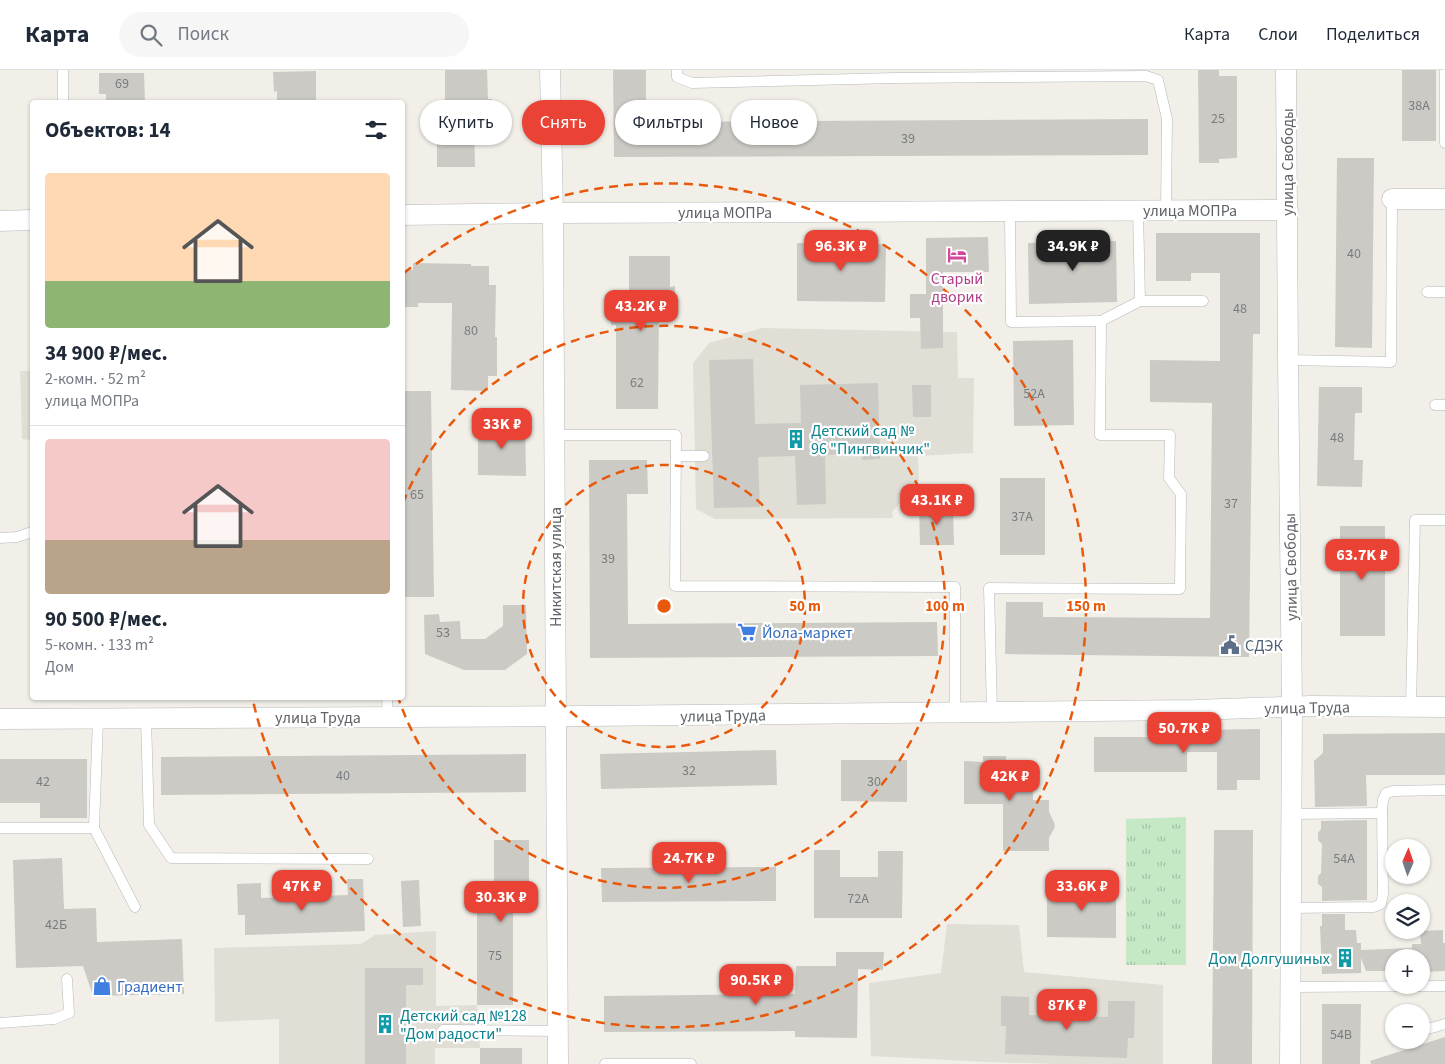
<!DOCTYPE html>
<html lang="ru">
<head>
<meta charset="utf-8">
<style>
	:root { --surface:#fff; --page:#f6f6f7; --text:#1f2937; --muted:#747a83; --line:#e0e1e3; --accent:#ea4335 }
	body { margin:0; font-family:"Source Sans 3",sans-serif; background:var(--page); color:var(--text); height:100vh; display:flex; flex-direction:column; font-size:19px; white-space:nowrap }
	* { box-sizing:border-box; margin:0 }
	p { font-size:16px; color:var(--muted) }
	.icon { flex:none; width:28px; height:28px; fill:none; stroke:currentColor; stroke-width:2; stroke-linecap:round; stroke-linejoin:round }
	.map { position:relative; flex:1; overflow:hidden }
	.drawer { position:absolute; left:30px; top:30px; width:375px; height:600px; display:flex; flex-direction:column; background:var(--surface); border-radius:5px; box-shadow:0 1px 4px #0004 }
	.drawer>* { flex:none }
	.top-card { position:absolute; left:420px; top:30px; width:475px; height:45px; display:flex; gap:10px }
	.needle { width:32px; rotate:2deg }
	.tools { position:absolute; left:1385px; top:769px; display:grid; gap:10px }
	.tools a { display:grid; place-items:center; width:45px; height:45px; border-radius:50%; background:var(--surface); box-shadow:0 1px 4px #0004; font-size:25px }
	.price { position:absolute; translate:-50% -42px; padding:0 11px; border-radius:10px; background:var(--accent); color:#fff; font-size:16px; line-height:32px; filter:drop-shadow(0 1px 2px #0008) }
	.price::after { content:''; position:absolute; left:50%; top:30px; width:15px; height:11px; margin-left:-8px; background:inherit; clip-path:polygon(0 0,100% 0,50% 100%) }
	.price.active { background:#222; color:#fff }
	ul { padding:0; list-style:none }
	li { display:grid; align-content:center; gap:10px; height:265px; padding:0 15px }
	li+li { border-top:1px solid var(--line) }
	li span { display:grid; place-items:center; height:155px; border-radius:5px; color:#555 }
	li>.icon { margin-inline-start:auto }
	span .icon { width:90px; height:90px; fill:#fffc; stroke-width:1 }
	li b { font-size:21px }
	h2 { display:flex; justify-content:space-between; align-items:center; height:60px; padding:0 15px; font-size:21px }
	.tag { padding:0 18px; border-radius:22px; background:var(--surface); box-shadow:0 1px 4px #0004; font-size:18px; line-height:45px }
	.tag.active { background:var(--accent); color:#fff }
	header { display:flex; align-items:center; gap:30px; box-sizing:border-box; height:70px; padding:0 25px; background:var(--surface); border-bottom:1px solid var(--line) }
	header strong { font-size:24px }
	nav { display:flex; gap:28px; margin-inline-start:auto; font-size:18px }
	.search { width:350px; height:45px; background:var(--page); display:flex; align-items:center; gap:12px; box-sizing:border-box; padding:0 18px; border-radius:28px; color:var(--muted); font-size:19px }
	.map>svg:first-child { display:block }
</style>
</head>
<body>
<header>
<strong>Карта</strong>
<div class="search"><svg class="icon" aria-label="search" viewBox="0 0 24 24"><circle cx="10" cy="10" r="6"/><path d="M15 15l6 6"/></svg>Поиск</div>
<nav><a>Карта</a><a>Слои</a><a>Поделиться</a></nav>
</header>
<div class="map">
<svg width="1445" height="994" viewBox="0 0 1445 994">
	<defs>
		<pattern id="park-tufts" width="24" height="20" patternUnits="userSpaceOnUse" patternTransform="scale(1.25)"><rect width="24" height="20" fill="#c5e8c5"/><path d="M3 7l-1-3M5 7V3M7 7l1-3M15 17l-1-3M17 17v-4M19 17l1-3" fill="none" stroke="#a3c0a4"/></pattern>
	</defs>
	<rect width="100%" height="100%" fill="#f1efe8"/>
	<g fill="#e1ded6">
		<path d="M762 258 957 262 958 308H974L973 383 918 386 919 411 892 442 893 448 715 449 696 439 693 293 709 273Z"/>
		<path d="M20 301H32V394L31 370 22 369Z"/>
		<path d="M947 854 1019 855 1024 902 1163 915V994H1057L987 992 871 986 869 913 941 903Z"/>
		<path d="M436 861V936L477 935 480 978H435V994H279V949L215 952 214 878 361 874 375 865Z"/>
	</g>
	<path fill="url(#park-tufts)" d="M1186 747V895H1126V749Z"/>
	<g fill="#cccac5">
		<path d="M445 0H487L488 29H492V50H474L475 97H437V68H429V47L445 46Z"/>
		<path d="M613 0H646V52L1148 49V85L614 87Z"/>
		<path d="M1198 0H1219V6H1237V88L1219 89V93H1199Z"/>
		<rect x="1402" y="0" width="34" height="71"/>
		<path d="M316 1V32H277V21L274 22 273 2Z"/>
		<path d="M99 3H144L145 32H106V24H99Z"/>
		<path d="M1337 88H1374L1372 278 1335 277Z"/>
		<path d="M1156 163H1260V264H1253L1249 587 1005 584 1006 532H1043V547L1210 548 1212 333 1150 332V290L1220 291V203H1191V211H1156Z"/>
		<path d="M988 167 989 202H943V278L921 279 920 248H910V224H926V168Z"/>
		<path d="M1116 171 1117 232 1029 234 1028 173Z"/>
		<path d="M797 173 886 174 885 232 797 231Z"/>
		<path d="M629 186H670V217L675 216V236H659L658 339H616V255H611V235H629Z"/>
		<path d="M413 193 471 194V196H489V215H496L495 267H497V306H488V321L451 320 452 233H418V237H402V200H413Z"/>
		<path d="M1073 270 1074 355 1014 356 1013 271Z"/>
		<path d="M753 289 755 354 801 353 800 315 878 313 880 389 862 390V384L825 385 826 434 797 435 795 386 758 387 760 437 714 438 709 290Z"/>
		<path d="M912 315H931V347H913Z"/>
		<path d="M1319 317H1362V343H1355L1354 390H1363L1362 417 1317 416Z"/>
		<path d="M402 321H431L434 527H402Z"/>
		<path d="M478 354H525L526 406 478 405Z"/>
		<path d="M589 390H647L648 424H627L628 554 937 552 938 586 590 588Z"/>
		<rect x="1000" y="408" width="45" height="77"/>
		<path d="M953 436 954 475H920L919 437Z"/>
		<rect x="1340" y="456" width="45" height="110"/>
		<path d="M503 535H526L527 584 505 600H464L425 584 424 545 439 544 440 552 460 551 461 569H485L503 556Z"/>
		<path d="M1260 659V710H1237V720H1217V682H1187V702H1094V667H1197V660Z"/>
		<path d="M1445 663V705H1366L1367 736 1315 737 1314 691 1323 683V664Z"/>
		<path d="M776 680 777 715 601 719 600 684Z"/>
		<path d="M526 684V722L161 725V687Z"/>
		<path d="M983 686H1006V691H1025V703L1033 714V730H1049V742L1054 752 1055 757 1049 768V781H1003V734H964V691L983 692Z"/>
		<path d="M0 689H87V748H40V733H0Z"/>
		<path d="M841 690H907V732L841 731Z"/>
		<path d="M1367 750V830L1322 831V817L1318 814V806L1321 803 1322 774 1318 770V763L1321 759V751Z"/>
		<path d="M1214 760H1253L1252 994H1212Z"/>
		<path d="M494 770H529V836H513V935H477V835H494Z"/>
		<path d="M814 780H840V807H878V781H903L902 848H814Z"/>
		<path d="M62 788 64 839 96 838 97 872 182 869 184 924 93 926 83 896 16 898 13 790Z"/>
		<path d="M776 797V831L602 832 601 798Z"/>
		<path d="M347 809H363L365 861 245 865V845H238L237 814 261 813V828L348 825Z"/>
		<path d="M419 810 421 856 403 857 401 811Z"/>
		<path d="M1047 816H1116V868L1047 867Z"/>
		<path d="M1322 844H1345V860H1356L1357 873H1361V880L1412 878V874H1421L1420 861 1443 860V873H1445V901L1421 902V888H1394V901H1366L1361 888V903L1322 904 1320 856H1322Z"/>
		<path d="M836 882H884L883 900 858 899 857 968 795 967V961L604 962V926L795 924 796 896H836Z"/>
		<path d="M365 898H423V915H406V994H365Z"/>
		<path d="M1001 926 1029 927V945L1108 947V931H1135L1134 968H1128L1127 988 1005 984 1006 956H1001Z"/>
		<path d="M1322 934H1361L1360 994H1322Z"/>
		<path d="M1445 967V994H1371L1370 991Z"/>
		<rect x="480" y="978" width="42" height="16"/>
	</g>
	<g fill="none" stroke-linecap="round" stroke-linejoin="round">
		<g stroke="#b5b8bc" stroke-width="11">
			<g id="lane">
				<path d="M677 0V7L692 13 895 8 1146 6 1158 10 1167 49 1166 141"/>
				<path d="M1445 0V73"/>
				<path d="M63 32V0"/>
				<path d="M1010 141 1011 252 1101 251"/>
				<path d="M1427 222H1445"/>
				<path d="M1140 231H1203"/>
				<path d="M1288 290 1391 292 1392 129"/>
				<path d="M1435 335H1445"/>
				<path d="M554 365H676L675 516 955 517V642"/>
				<path d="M676 386H704"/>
				<path d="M0 468 17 467 32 462"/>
				<path d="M387 628 388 647"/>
				<path d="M1411 637 1415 450H1445"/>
				<path d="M992 642 989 518 1180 519 1181 424 1169 408 1170 365H1100L1101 251 1140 231 1138 140"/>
				<path d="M146 648 149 755 171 788 368 789"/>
				<path d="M1291 744 1382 743"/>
				<path d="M0 758H94L98 649"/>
				<path d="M94 758 135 837"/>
				<path d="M1290 838 1374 837 1381 834 1383 824 1382 739 1383 730 1386 723 1393 721 1445 720"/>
				<path d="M1290 917 1445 916"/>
				<path d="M0 953 54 949 69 943 67 909"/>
				<path d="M443 960 558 961"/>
				<path d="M1421 961 1445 954"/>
				<path d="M605 994H691"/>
			</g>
		</g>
		<g stroke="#b5b8bc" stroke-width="21">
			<g id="street">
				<path d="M550 0 553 143 558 994"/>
				<path d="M1286 0 1288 290 1292 636 1290 994"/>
				<path d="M1392 129H1445"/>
				<path d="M402 145 553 143 1288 140"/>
				<path d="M0 151 32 150"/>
				<path d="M0 649 587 646 1195 640 1311 636 1445 637"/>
			</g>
		</g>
		<use href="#lane" stroke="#fff" stroke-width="10"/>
		<use href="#street" stroke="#fff" stroke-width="20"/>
	</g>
	<g fill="none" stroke="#e8590c" stroke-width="2.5" stroke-dasharray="9 6">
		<circle cx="664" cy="536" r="141"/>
		<path d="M403 433A281 281 0 1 1 399 630"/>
		<path d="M404 203A422 422 0 1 1 253 631"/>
	</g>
	<defs>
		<g id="hotel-bare" transform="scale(1.5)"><path d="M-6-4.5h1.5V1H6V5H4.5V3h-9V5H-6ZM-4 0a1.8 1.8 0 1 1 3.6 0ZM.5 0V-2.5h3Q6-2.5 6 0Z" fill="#d1479c" stroke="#fff" stroke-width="2.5" paint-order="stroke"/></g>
		<g id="building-bare" transform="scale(1.5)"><path d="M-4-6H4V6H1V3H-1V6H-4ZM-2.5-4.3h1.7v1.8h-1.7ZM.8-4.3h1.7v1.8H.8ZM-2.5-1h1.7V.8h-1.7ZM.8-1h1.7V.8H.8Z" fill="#0f9aa8" stroke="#fff" stroke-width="2.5" paint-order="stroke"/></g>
		<g id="supermarket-bare" transform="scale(1.5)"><path d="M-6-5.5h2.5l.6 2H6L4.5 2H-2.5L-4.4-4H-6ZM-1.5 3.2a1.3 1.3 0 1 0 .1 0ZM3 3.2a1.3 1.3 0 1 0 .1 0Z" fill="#3f7fe0" stroke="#fff" stroke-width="2.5" paint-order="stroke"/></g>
		<g id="civic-bare" transform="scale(1.5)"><path d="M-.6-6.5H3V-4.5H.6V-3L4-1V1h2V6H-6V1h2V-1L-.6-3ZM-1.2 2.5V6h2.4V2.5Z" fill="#5c6f8a" stroke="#fff" stroke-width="2.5" paint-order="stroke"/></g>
		<g id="shop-bare" transform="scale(1.5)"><path d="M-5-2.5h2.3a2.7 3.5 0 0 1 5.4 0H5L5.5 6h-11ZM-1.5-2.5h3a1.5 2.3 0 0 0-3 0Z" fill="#3f7fe0" stroke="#fff" stroke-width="2.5" paint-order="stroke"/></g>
	</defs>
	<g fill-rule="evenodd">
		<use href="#hotel-bare" x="957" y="185"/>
		<use href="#building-bare" x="796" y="369"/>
		<use href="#supermarket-bare" x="747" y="562"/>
		<use href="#civic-bare" x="1230" y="575"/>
		<use href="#building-bare" x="1345" y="888"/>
		<use href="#shop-bare" x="102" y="916"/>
		<use href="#building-bare" x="385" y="954"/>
	</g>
	<g text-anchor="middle" stroke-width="4.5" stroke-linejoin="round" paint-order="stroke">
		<g font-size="14" fill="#7a7d7f">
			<text x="122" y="18">69</text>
			<text x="1419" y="40">38А</text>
			<text x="1218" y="53">25</text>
			<text x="908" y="73">39</text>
			<text x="1354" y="188">40</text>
			<text x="1240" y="243">48</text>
			<text x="471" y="265">80</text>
			<text x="637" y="317">62</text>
			<text x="1034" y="328">52А</text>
			<text x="1337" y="372">48</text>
			<text x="417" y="429">65</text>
			<text x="1231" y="438">37</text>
			<text x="1022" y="451">37А</text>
			<text x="608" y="493">39</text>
			<text x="443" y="567">53</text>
			<text x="689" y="705">32</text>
			<text x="343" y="710">40</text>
			<text x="43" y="716">42</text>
			<text x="874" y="716">30</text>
			<text x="1344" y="793">54А</text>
			<text x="858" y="833">72А</text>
			<text x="56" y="859">42Б</text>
			<text x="495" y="890">75</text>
			<text x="1341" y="969">54В</text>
		</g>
		<g font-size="16" fill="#5f6368" stroke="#fff">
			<text transform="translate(1287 92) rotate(-90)" y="6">улица Свободы</text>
			<text x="1190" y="146">улица МОПРа</text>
			<text x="725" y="148">улица МОПРа</text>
			<text transform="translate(555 497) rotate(-90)" y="6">Никитская улица</text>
			<text transform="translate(1290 497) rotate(-91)" y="6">улица Свободы</text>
			<text transform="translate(1307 637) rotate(-1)" y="6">улица Труда</text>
			<text transform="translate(723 645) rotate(-1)" y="6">улица Труда</text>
			<text x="318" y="653">улица Труда</text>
		</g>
		<g font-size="16" fill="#b23c85" stroke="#fff">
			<text x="957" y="214">Старый<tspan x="957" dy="18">дворик</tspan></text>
		</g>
		<g font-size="16" fill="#0d838f" stroke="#fff" text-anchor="start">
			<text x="811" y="366">Детский сад №<tspan x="811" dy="18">96 "Пингвинчик"</tspan></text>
			<text x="1330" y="894" text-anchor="end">Дом Долгушиных</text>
			<text x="400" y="951">Детский сад №128<tspan x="400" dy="18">"Дом радости"</tspan></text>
		</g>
		<g font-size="16" fill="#366cbe" stroke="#fff" text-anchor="start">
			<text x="762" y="568">Йола-маркет</text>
			<text x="117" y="922">Градиент</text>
		</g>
		<g font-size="16" fill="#4e5e75" stroke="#fff" text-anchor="start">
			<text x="1245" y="581">СДЭК</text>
		</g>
	</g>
	<circle cx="664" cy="536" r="8" fill="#e8590c" stroke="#fff" stroke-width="2.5"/>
	<g font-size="15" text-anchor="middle" font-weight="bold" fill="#e8590c" stroke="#fff" stroke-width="4.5" stroke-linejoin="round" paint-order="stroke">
		<text x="805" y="541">50 m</text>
		<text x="945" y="541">100 m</text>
		<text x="1086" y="541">150 m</text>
	</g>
</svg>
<div class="tools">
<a><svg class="needle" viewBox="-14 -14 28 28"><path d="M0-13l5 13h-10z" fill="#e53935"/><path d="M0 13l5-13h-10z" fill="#747a83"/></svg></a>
<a><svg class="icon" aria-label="layers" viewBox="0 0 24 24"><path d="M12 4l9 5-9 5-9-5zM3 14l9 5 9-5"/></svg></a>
<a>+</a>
<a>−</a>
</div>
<b class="price" style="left:841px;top:202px">96.3K ₽</b>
<b class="price active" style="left:1073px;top:202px">34.9K ₽</b>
<b class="price" style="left:641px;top:262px">43.2K ₽</b>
<b class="price" style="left:502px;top:380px">33K ₽</b>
<b class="price" style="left:937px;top:456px">43.1K ₽</b>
<b class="price" style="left:1362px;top:511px">63.7K ₽</b>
<b class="price" style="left:1184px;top:684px">50.7K ₽</b>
<b class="price" style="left:1010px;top:732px">42K ₽</b>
<b class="price" style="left:689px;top:814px">24.7K ₽</b>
<b class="price" style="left:302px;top:842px">47K ₽</b>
<b class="price" style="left:1082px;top:842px">33.6K ₽</b>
<b class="price" style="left:501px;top:853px">30.3K ₽</b>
<b class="price" style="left:756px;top:936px">90.5K ₽</b>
<b class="price" style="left:1067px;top:961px">87K ₽</b>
<div class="top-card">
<a class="tag">Купить</a>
<a class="tag active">Снять</a>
<a class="tag">Фильтры</a>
<a class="tag">Новое</a>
</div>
<section class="drawer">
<h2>Объектов: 14<svg class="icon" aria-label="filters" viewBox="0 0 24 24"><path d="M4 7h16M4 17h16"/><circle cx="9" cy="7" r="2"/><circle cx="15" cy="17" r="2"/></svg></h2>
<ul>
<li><span style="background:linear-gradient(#ffd9b3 70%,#8fb573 0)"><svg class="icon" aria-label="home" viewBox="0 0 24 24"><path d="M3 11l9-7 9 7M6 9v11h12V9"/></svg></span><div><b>34 900 ₽/мес.</b><p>2-комн. · 52 m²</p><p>улица МОПРа</p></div></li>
<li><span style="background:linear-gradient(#f6c9c9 65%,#b9a48a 0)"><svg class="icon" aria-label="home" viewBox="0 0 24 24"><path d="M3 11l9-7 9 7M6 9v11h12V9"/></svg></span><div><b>90 500 ₽/мес.</b><p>5-комн. · 133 m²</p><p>Дом</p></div></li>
</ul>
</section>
</div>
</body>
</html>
